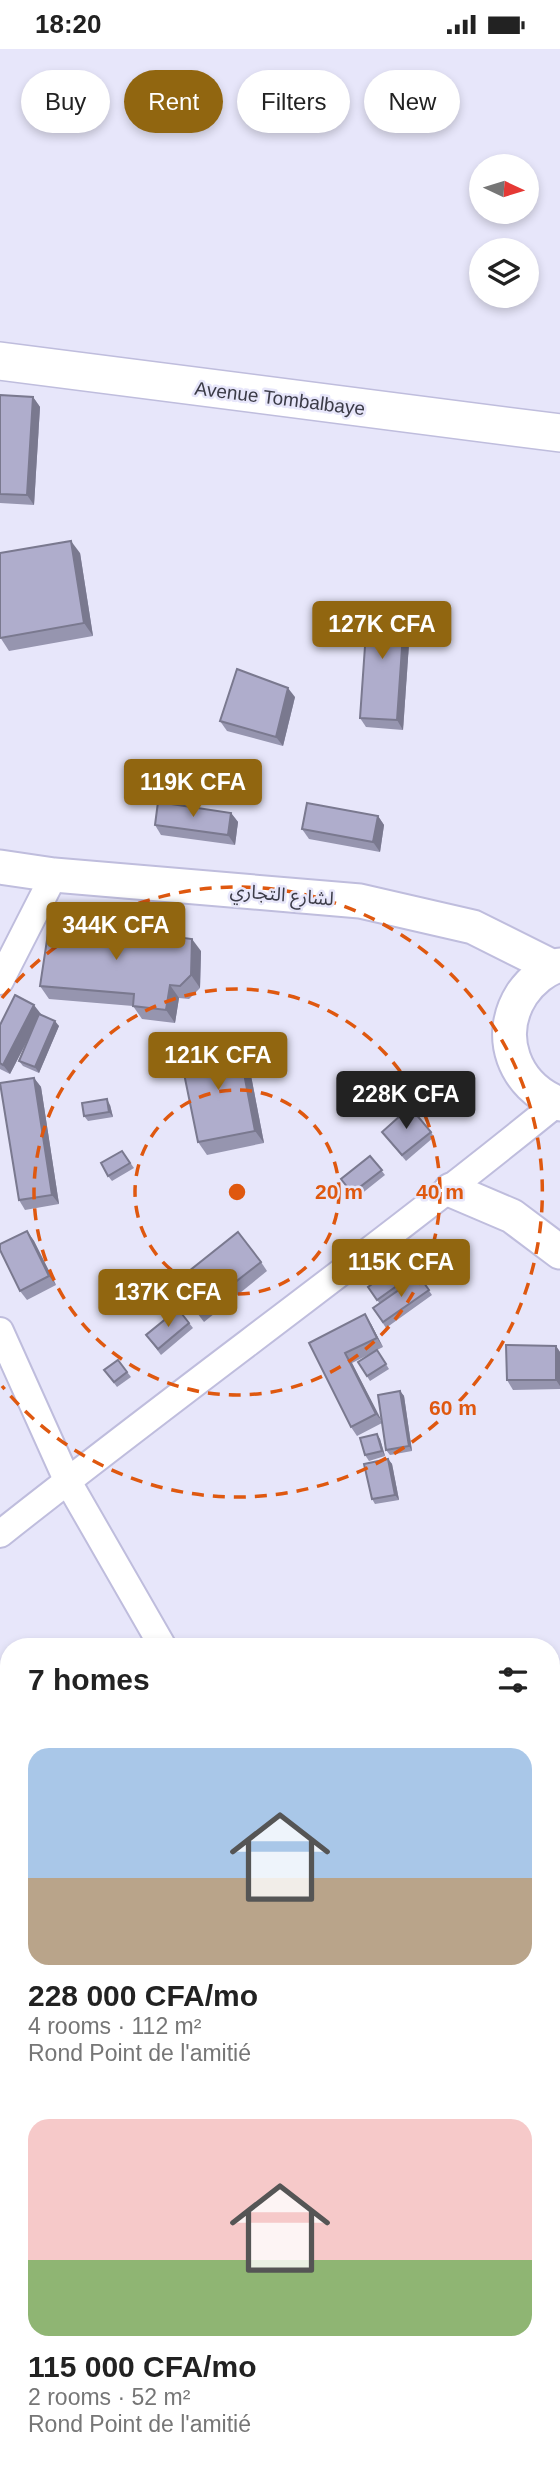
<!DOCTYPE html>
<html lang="en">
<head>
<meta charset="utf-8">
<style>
	:root { --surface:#fff; --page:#f6f6f6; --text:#222; --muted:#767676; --accent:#916610 }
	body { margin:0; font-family:Arial,"Noto Sans Arabic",sans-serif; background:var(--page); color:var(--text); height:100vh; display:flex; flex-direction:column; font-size:26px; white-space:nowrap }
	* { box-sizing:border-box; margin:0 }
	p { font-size:23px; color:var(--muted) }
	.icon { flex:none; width:38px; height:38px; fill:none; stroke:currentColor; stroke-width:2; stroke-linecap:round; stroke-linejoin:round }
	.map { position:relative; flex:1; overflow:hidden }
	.panel { position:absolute; left:0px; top:1589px; width:560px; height:840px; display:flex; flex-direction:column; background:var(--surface); border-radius:28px 28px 0 0; box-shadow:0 4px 10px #0003 }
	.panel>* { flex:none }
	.guide { position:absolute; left:21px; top:21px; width:518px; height:63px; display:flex; gap:14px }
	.needle { width:46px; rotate:94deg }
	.fabs { position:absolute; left:469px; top:105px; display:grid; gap:14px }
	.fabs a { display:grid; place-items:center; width:70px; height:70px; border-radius:50%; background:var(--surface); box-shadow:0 4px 10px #0003; font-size:35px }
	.price { position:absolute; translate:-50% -60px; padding:0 16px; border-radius:7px; background:var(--accent); color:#fff; font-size:23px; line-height:46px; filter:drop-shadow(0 2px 4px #0008) }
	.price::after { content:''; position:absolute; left:50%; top:42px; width:21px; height:16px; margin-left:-10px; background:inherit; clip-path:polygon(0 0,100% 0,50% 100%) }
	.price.current { background:#222; color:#fff }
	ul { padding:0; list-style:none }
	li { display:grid; align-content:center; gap:14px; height:371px; padding:0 28px }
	li span { display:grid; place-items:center; height:217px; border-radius:21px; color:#555 }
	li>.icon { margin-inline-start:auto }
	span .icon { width:126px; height:126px; fill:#fffc; stroke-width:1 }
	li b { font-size:30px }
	h2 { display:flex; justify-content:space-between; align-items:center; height:84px; padding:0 28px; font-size:30px }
	.tag { padding:0 24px; border-radius:32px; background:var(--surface); box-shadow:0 4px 10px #0003; font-size:24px; line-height:63px }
	.tag.current { background:var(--accent); color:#fff }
	.status { display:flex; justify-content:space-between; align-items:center; height:49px; padding:0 35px; background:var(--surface); direction:ltr }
	.status svg { height:19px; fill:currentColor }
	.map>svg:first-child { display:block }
</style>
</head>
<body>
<div class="status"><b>18:20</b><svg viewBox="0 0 49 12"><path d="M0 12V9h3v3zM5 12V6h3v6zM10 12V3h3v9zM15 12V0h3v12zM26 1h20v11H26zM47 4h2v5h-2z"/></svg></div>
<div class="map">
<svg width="560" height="2429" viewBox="0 0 560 2429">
	<rect width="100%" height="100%" fill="#e7e6fa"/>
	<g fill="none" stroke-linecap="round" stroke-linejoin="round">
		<g stroke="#bfbddd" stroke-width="30">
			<g id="minor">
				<path d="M0 932 54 826"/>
				<path d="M0 1282 67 1431 163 1598"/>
				<path d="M0 1485C184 1339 375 1202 557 1054"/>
				<path d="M551 1838 560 1831"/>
				<path d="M0 2277 9 2288"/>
				<path d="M114 2420 121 2429"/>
			</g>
		</g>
		<g stroke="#bfbddd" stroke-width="37">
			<g id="tertiary">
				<path d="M0 818 54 826 360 852 473 878 553 918"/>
				<path d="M560 916C545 920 531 932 522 945 495 987 514 1037 560 1055"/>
				<path d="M451 1141 512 1167 560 1203"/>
			</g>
		</g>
		<g stroke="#bfbddd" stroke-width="40">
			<path id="secondary" d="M0 312 560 384"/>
		</g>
		<use href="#minor" stroke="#fff" stroke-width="26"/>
		<use href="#tertiary" stroke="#fff" stroke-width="33"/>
		<use href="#secondary" stroke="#fff" stroke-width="37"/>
	</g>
	<g fill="#9695af">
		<path d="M0 346 33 348 40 358 34 456 0 454Z"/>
		<path d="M80 504 93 587 9 602 0 588Z"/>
		<path d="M411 566 403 681 366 678 360 669Z"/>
		<path d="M295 648 283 697 227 682 220 672Z"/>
		<path d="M231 764 238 773 235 796 161 786 155 776Z"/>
		<path d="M378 767 384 776 380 803 309 790 302 780Z"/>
		<path d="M201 902 200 939 189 950 179 949 175 974 142 970 133 957 49 950 40 937Z"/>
		<path d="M41 966 59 977 39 1024 23 1017 19 1012 30 986 10 1025 0 1020V976Z"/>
		<path d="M247 1006 264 1094 207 1106 198 1093Z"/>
		<path d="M34 1029 41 1038 59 1155 25 1161 19 1151Z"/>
		<path d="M110 1056 113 1068 88 1072 84 1067Z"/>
		<path d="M382 1083H431L434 1088 406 1112Z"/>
		<path d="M122 1102 134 1119 112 1132 108 1127Z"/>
		<path d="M370 1107 385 1126 355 1150 341 1130Z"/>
		<path d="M27 1182 34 1192 56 1236 27 1251 20 1242Z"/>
		<path d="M261 1213 267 1222 204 1273 174 1234Z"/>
		<path d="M389 1223 401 1240 419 1227 432 1246 386 1279 373 1259 380 1255 368 1238Z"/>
		<path d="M178 1260 193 1279 161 1306 146 1286Z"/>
		<path d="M371 1275 383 1298 377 1301 389 1320 370 1332 358 1313 376 1302 352 1314 382 1374 400 1342 404 1347 412 1402 390 1406 386 1401 382 1374 357 1387 351 1378 309 1294Z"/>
		<path d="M556 1297 560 1303V1340L513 1341 507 1331Z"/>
		<path d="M118 1311 131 1328 117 1338 104 1321Z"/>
		<path d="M377 1385 380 1390 385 1407 369 1412 365 1406Z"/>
		<path d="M388 1410 392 1415 399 1451 375 1455 372 1450Z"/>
	</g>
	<g fill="#7a798f">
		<path d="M33 348 40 358 34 456 27 446Z"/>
		<path d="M71 492 80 504 93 587 84 574Z"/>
		<path d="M405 556 411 566 403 681 397 671Z"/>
		<path d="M288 639 295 648 283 697 276 688Z"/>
		<path d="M231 764 238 773 235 796 228 786Z"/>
		<path d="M378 767 384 776 380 803 373 793Z"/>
		<path d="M192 890 201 902 200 939 191 926Z"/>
		<path d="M170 936 179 949 175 974 166 961Z"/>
		<path d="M34 956 41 965 10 1025 3 1016Z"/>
		<path d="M55 972 59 977 39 1024 35 1018Z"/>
		<path d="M238 993 247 1006 264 1094 255 1082Z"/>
		<path d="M34 1029 41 1038 59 1155 52 1146Z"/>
		<path d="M107 1050 110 1056 113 1068 109 1063Z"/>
		<path d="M27 1182 34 1192 56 1236 49 1227Z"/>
		<path d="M365 1265 371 1275 383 1298 377 1289Z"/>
		<path d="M556 1297 560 1303V1337L556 1331Z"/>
		<path d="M345 1304 352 1314 383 1374 376 1365Z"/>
		<path d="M400 1342 404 1347 412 1402 409 1397Z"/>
		<path d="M377 1385 380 1390 385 1407 382 1402Z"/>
		<path d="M388 1410 392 1415 399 1451 395 1446Z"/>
		<path d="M551 1631 555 1637 554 1720 551 1716Z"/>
	</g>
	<g fill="#afadcc" stroke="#7a798f" stroke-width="2">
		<path d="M0 346 33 348 27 446 0 445Z"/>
		<path d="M71 492 84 574 0 589V504Z"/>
		<path d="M368 554 405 556 397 671 360 669Z"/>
		<path d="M237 620 288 639 276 688 220 672Z"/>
		<path d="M158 753 231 764 228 786 155 776Z"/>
		<path d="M307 754 378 767 373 793 302 780Z"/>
		<path d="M50 871 192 890 191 926 180 937 170 936 166 961 133 957 134 945 40 937Z"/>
		<path d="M15 946 34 956 3 1016 0 1014V976Z"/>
		<path d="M39 965 55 972 35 1018 19 1012Z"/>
		<path d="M238 993 255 1082 198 1093 180 1005Z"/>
		<path d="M34 1029 52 1146 19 1151 0 1034Z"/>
		<path d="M107 1050 109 1063 84 1067 82 1054Z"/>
		<path d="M410 1058 431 1083 402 1106 382 1083Z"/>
		<path d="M122 1102 130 1114 108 1127 101 1114Z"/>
		<path d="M370 1107 382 1121 352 1144 341 1130Z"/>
		<path d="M27 1182 49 1227 20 1242 0 1201V1195Z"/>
		<path d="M238 1183 261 1213 197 1263 174 1234Z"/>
		<path d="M389 1223 398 1236 377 1251 368 1238Z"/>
		<path d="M419 1227 429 1241 383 1273 373 1259Z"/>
		<path d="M178 1260 189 1274 158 1300 146 1286Z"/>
		<path d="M365 1265 377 1289 345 1304 376 1365 351 1378 309 1294Z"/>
		<path d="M506 1296 556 1297V1331H507Z"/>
		<path d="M377 1301 386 1315 367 1327 358 1313Z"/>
		<path d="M118 1311 127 1323 114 1333 104 1321Z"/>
		<path d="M400 1342 409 1397 386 1401 378 1346Z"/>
		<path d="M377 1385 382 1402 365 1406 360 1389Z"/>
		<path d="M388 1410 395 1446 372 1450 364 1415Z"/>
	</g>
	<g fill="none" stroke="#df580f" stroke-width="3.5" stroke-dasharray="12 9">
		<circle cx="237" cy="1143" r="102"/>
		<circle cx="237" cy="1143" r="203"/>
		<path d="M2 949A305 305 0 1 1 2 1337"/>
	</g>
	<g text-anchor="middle" stroke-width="5" stroke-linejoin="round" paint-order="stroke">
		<g font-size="19" fill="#3b3b47" stroke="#e7e6fa">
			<text transform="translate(280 349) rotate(7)" y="7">Avenue Tombalbaye</text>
			<text transform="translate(282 845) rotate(5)" y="7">لشارع التجاري</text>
		</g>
	</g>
	<circle cx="237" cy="1143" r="10" fill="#df580f" stroke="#e7e6fa" stroke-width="3.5"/>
	<g font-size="21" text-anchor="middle" font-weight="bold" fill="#df580f" stroke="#e7e6fa" stroke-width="5" stroke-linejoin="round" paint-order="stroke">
		<text x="339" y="1150">20 m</text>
		<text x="440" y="1150">40 m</text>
		<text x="453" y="1366">60 m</text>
	</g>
</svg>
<div class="fabs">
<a><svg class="needle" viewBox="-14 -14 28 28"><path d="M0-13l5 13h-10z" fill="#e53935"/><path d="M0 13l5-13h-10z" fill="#767676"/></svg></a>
<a><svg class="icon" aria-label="layers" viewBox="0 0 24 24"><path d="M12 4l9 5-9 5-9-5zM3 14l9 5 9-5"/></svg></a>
</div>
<b class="price" style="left:382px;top:612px">127K CFA</b>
<b class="price" style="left:193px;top:770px">119K CFA</b>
<b class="price" style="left:116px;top:913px">344K CFA</b>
<b class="price" style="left:218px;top:1043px">121K CFA</b>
<b class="price current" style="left:406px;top:1082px">228K CFA</b>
<b class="price" style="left:401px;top:1250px">115K CFA</b>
<b class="price" style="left:168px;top:1280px">137K CFA</b>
<div class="guide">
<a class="tag">Buy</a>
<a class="tag current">Rent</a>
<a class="tag">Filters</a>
<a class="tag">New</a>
</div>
<section class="panel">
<h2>7 homes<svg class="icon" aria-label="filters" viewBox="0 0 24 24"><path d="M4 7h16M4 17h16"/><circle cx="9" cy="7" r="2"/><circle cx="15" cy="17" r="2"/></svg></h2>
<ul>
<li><span style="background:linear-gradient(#a9c7e8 60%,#b9a48a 0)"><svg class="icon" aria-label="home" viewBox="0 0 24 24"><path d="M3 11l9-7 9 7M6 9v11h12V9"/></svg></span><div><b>228 000 CFA/mo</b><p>4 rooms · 112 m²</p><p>Rond Point de l'amitié</p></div></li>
<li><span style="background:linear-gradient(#f6c9c9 65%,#8fb573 0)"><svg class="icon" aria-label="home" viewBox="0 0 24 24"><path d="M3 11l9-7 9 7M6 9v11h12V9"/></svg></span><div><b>115 000 CFA/mo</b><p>2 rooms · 52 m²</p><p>Rond Point de l'amitié</p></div></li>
</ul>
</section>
</div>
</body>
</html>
